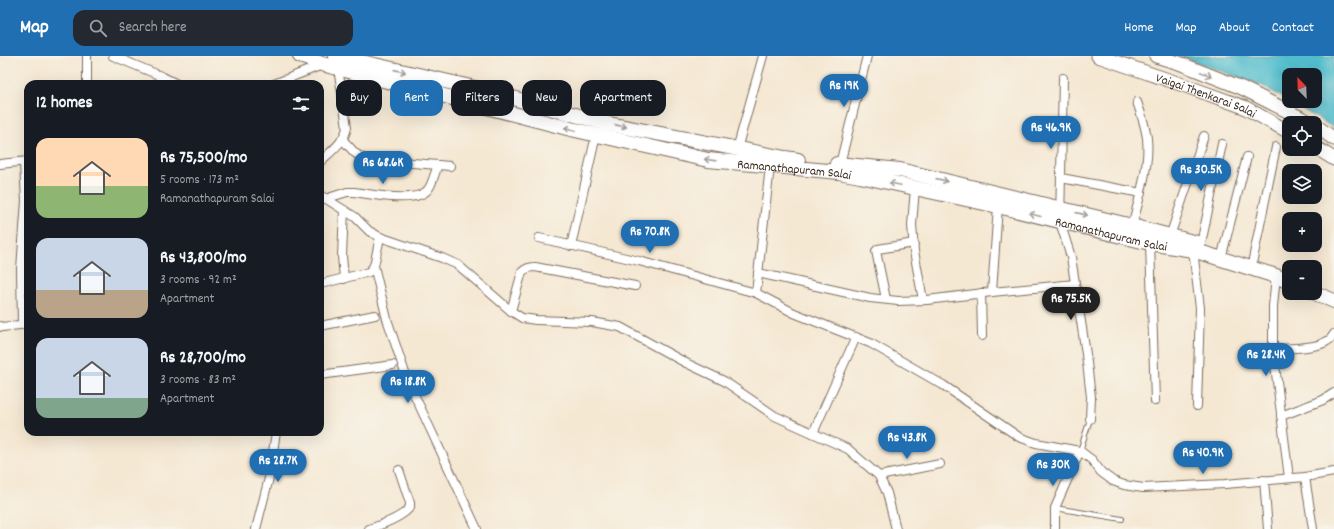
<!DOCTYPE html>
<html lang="en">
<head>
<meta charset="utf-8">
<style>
	:root { --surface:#171b24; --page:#242831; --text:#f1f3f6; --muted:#9ea1a6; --accent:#1f6fb2 }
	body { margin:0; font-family:Dekko,sans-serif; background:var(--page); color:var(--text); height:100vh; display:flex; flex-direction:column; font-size:15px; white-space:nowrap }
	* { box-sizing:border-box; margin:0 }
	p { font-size:13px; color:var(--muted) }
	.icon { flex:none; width:22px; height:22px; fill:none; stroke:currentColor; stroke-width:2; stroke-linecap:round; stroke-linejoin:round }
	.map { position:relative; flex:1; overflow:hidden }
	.side { position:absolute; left:24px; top:24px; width:300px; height:356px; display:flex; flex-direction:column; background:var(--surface); border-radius:12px; box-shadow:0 4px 16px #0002 }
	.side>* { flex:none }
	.guide { position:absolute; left:336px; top:24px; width:380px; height:36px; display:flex; gap:8px }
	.needle { width:26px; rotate:337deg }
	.buttons { position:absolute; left:1282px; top:12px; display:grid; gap:8px }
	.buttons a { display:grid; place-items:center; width:40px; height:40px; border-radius:8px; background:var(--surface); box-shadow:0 4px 16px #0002; font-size:20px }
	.price { position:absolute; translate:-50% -34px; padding:0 9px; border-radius:14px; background:var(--accent); color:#fff; font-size:13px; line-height:26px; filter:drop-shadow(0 1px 2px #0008) }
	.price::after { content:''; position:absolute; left:50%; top:24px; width:12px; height:9px; margin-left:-6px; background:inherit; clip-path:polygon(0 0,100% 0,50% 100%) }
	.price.on { background:#222; color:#fff }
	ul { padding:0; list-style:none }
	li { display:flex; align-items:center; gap:12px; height:100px; padding:0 12px }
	li span { display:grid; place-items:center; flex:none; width:112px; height:80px; border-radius:12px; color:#555 }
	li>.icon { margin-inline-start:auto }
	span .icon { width:48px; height:48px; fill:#fffc; stroke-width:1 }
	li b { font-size:17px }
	h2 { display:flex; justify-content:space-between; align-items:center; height:48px; padding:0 12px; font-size:17px }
	.chip { padding:0 14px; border-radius:12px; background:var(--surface); box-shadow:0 4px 16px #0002; font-size:14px; line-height:36px }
	.chip.on { background:var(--accent); color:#fff }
	header { display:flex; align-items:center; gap:24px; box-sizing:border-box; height:56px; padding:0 20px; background:var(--accent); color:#fff }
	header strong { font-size:19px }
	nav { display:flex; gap:22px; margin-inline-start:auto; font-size:14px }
	.search { width:280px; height:36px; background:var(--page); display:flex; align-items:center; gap:10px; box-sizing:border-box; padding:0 14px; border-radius:12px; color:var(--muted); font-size:15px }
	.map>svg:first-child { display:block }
</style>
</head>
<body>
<header>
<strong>Map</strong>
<div class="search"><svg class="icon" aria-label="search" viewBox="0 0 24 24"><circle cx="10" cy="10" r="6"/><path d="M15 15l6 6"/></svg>Search here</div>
<nav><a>Home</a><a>Map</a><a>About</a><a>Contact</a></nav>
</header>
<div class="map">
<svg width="1334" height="473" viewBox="0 0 1334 473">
	<rect width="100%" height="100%" fill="#f7f3e8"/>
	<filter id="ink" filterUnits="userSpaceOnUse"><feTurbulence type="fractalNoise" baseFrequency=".025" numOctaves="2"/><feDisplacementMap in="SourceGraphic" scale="8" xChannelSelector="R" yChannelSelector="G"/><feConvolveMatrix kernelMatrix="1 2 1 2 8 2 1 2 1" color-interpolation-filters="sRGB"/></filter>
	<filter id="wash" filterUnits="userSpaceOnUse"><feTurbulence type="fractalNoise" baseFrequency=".012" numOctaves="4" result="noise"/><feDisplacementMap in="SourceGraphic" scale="16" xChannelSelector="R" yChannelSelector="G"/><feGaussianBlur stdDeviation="0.9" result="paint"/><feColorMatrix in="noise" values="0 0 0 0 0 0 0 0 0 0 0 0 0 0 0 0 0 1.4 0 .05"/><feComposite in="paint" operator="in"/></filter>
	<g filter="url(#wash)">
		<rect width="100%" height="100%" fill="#f5e8d3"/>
		<path fill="#51bdcd" stroke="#467476" d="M1179 0H1334V72L1289 45H1315V19H1289V45L1263 30Z"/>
	</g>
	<g filter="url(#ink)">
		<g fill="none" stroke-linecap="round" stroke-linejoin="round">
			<g stroke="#7c6c5d" stroke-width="6">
				<g id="service">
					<path d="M1080 395 1090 363"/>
					<path d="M1055 452 1122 463"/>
				</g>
			</g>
			<g stroke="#7c6c5d" stroke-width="10">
				<g id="minor">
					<path d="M113 0 161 20 177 28"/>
					<path d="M1063 22 1060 166 1071 201 1086 298 1091 341 1090 363"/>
					<path d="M87 28V0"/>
					<path d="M160 28 161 20"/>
					<path d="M274 28 322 9"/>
					<path d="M342 83 355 97 364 103 450 110"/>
					<path d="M737 93 763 0"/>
					<path d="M320 106C330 96 345 86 347 71L338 12"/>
					<path d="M0 108 28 105"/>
					<path d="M840 108 867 0"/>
					<path d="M770 110 756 237 794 257 870 287 943 329 1019 381 1036 387 1080 395 1092 404 1101 416 1113 425 1124 429 1143 432 1225 428 1305 421 1334 416"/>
					<path d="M1061 122 1141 137"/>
					<path d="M915 132 912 169 914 195 923 244"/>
					<path d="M320 139 355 161 369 175 380 181 442 202 458 209 511 255 522 262 536 264 592 266 620 271 686 307 724 325 775 360 848 393 879 420 887 437 896 473"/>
					<path d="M325 143 347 136H354C371 138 419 149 429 132 433 126 435 116 438 109"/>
					<path d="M344 154 342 200 344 223"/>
					<path d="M1132 170C1139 143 1150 109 1147 82 1145 69 1141 57 1137 46"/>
					<path d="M1170 180 1204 80"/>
					<path d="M539 182 639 205 756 237"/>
					<path d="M1150 187 1155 345"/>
					<path d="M1201 188 1222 88"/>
					<path d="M571 190 596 79"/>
					<path d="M1193 194 1200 252 1197 350"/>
					<path d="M1223 195 1247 101"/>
					<path d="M1253 203 1276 91"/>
					<path d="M374 210 387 263 407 323 477 473"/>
					<path d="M758 217 870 242 898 245 927 244 992 236 1075 228"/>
					<path d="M1276 220 1273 250V293L1289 422"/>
					<path d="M320 228 369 216 374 210 380 181"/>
					<path d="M992 236 998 150"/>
					<path d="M981 237 982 280"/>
					<path d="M886 243 876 195 878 193 914 187"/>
					<path d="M511 255 522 216C526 212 529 211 535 211L635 230"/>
					<path d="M22 268 21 213 26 145 24 107"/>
					<path d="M0 270 2 271 28 268"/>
					<path d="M320 270 375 259"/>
					<path d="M1273 293C1288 292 1327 294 1334 278"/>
					<path d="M320 319 393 309"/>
					<path d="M1281 360 1323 344 1334 337"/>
					<path d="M813 377 856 281"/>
					<path d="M879 420 940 408"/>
					<path d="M1305 421 1313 473"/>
					<path d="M1264 424 1268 473"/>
					<path d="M256 473 269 422 276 376"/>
					<path d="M369 473C381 469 403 461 410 451V447L399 414"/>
					<path d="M1055 473V452L1080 395"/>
				</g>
			</g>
			<g stroke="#7c6c5d" stroke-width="15">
				<g id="primary">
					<path id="s1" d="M1098 0 1183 29 1244 51 1289 76"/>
					<path d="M1156 0 1179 7 1242 32 1311 67"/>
					<path d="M1315 69 1334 83"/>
					<path d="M1315 91 1334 103"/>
				</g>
			</g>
			<g stroke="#7c6c5d" stroke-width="16">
				<g id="trunk">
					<path id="s2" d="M300 0 322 8 571 73 708 104 839 116 860 120 998 150 1150 187 1193 194 1276 220 1289 226"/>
					<path d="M335 0 475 32 609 68 785 102 798 104"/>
					<path d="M837 108 900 114 1132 170 1197 187"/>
					<path d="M1315 237 1334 245"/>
				</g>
			</g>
			<use href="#service" stroke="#fff" stroke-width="4"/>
			<use href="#minor" stroke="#fff" stroke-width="8"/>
			<use href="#primary" stroke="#fff" stroke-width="13"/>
			<use href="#trunk" stroke="#fff" stroke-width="14"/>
		</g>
		<defs><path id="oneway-shaft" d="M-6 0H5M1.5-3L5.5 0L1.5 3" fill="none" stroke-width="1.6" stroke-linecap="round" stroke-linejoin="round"/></defs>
		<g stroke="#a79f9a">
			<use href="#oneway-shaft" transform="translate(400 15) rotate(13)"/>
			<use href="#oneway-shaft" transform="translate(1206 18) rotate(22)"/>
			<use href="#oneway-shaft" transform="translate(621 70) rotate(11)"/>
			<use href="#oneway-shaft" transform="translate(570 73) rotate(-166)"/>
			<use href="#oneway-shaft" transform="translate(710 104) rotate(-172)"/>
			<use href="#oneway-shaft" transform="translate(942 124) rotate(13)"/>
			<use href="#oneway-shaft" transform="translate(895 128) rotate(-168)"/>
			<use href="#oneway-shaft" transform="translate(1082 158) rotate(13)"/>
			<use href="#oneway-shaft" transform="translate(1035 159) rotate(-166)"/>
		</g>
	</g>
	<g text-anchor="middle" stroke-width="4" stroke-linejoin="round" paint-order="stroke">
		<g font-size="13" fill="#3b2a1e" stroke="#f7f3e8">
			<text dy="5" stroke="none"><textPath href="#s1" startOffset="115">Vaigai Thenkarai Salai</textPath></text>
			<text dy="5" stroke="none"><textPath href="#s2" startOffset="508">Ramanathapuram Salai</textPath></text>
			<text dy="5" stroke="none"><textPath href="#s2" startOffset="832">Ramanathapuram Salai</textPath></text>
		</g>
	</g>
</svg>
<div class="buttons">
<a><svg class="needle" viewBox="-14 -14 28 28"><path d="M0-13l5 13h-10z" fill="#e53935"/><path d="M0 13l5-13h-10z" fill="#9ea1a6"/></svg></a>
<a><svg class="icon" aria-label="locate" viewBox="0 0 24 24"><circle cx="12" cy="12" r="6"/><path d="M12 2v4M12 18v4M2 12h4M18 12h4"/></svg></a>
<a><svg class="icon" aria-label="layers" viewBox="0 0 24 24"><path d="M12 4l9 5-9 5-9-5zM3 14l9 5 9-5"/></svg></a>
<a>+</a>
<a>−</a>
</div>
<b class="price" style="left:844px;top:52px">Rs 19K</b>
<b class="price" style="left:1051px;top:94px">Rs 46.9K</b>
<b class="price" style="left:383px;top:129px">Rs 68.6K</b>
<b class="price" style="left:1201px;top:136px">Rs 30.5K</b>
<b class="price" style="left:650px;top:198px">Rs 70.8K</b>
<b class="price on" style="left:1071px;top:265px">Rs 75.5K</b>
<b class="price" style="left:1266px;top:321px">Rs 28.4K</b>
<b class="price" style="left:408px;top:348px">Rs 18.8K</b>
<b class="price" style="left:907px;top:404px">Rs 43.8K</b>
<b class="price" style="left:1203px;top:419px">Rs 40.9K</b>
<b class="price" style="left:278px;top:427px">Rs 28.7K</b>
<b class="price" style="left:1053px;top:431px">Rs 30K</b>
<div class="guide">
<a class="chip">Buy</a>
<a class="chip on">Rent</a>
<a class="chip">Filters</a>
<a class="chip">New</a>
<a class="chip">Apartment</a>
</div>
<section class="side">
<h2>12 homes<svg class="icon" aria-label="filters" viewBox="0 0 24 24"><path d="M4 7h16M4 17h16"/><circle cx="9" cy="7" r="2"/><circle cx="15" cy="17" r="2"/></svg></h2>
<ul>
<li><span style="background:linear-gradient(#ffd9b3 60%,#8fb573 0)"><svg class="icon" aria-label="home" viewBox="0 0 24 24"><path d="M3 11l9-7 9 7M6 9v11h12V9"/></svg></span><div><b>Rs 75,500/mo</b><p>5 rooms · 173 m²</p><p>Ramanathapuram Salai</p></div></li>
<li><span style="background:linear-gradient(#c9d6e8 65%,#b9a48a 0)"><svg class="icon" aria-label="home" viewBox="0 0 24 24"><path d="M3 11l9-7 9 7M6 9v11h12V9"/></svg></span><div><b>Rs 43,800/mo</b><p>3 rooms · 92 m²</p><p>Apartment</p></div></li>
<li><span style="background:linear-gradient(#c9d6e8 75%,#7fa58c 0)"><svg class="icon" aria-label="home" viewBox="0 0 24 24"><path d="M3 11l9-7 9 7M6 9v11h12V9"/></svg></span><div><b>Rs 28,700/mo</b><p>3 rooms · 83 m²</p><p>Apartment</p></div></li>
</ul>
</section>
</div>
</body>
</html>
